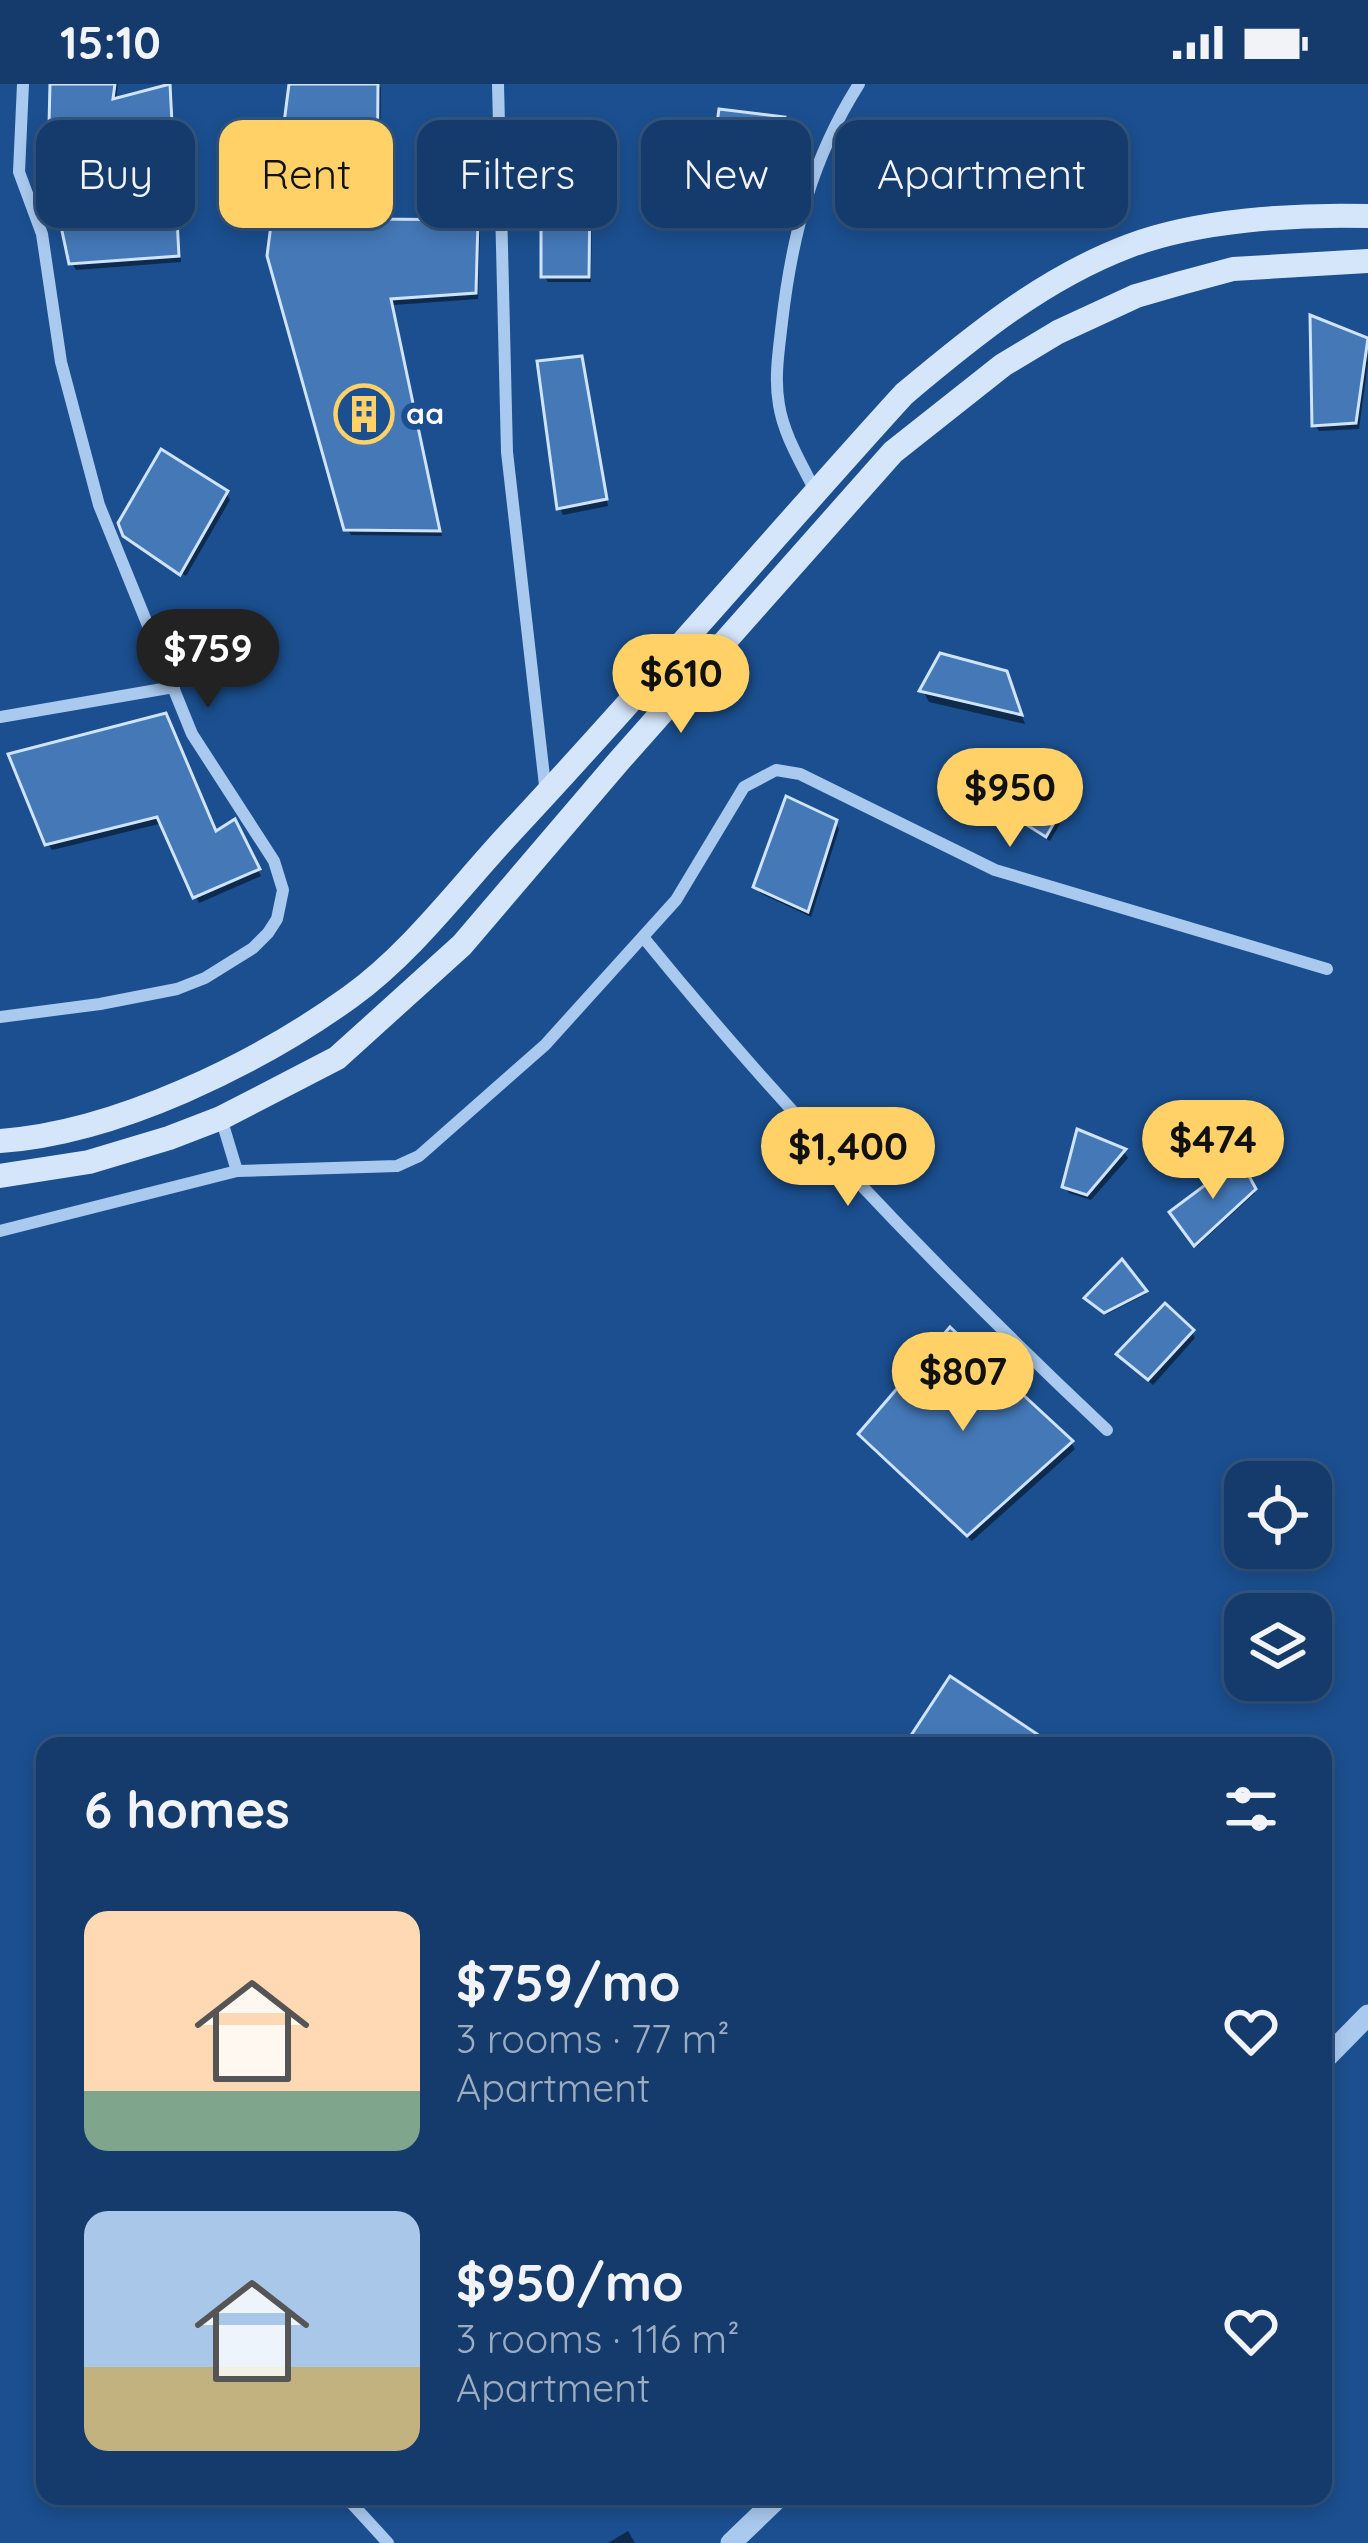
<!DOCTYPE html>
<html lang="en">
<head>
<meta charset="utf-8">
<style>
	:root { --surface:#143b6b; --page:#214673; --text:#f1f3f6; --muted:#9dadc1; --line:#33557e; --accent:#ffd166 }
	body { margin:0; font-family:Quicksand,sans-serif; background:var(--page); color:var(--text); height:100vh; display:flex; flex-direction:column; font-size:45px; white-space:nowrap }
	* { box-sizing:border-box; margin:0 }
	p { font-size:39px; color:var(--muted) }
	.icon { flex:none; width:66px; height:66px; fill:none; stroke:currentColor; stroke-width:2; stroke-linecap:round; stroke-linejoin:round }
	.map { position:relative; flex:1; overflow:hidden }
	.panel { position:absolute; left:36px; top:1653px; width:1296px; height:768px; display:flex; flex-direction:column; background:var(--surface); border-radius:24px; box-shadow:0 6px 18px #0003,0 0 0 3px var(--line) }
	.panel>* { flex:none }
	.guide { position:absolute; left:36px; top:36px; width:1296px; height:108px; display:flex; gap:24px }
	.fabs { position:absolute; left:1224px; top:1377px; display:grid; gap:24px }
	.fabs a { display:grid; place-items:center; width:108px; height:108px; border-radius:24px; background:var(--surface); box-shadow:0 6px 18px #0003,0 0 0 3px var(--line); font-size:60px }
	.price { position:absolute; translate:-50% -102px; padding:0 27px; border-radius:42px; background:var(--accent); color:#111; font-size:39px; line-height:78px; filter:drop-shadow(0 3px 6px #0008) }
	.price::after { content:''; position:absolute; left:50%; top:72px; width:36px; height:27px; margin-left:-18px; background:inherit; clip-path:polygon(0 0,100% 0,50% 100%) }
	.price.selected { background:#222; color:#fff }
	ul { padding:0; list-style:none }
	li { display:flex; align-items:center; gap:36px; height:300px; padding:0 48px }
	li span { display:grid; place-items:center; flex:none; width:336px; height:240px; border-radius:24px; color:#555 }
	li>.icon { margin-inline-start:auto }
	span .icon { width:144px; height:144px; fill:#fffc; stroke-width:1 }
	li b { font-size:51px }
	h2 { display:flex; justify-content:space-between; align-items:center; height:144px; padding:0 48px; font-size:51px }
	.chip { padding:0 42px; border-radius:24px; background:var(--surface); box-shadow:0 6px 18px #0003,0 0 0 3px var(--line); font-size:42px; line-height:108px }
	.chip.selected { background:var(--accent); color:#111 }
	.status { display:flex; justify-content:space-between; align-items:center; height:84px; padding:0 60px; background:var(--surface); direction:ltr }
	.status svg { height:33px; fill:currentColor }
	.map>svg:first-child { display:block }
</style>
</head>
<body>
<div class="status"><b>15:10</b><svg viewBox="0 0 49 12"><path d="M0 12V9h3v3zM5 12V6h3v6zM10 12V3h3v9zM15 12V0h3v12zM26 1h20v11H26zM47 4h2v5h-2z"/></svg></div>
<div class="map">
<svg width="1368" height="2459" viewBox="0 0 1368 2459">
	<rect width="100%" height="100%" fill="#1b4f8f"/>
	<g fill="#0007">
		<path d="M53 0H118L116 17 169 1 172 7 181 178 76 186 72 179Z"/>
		<path d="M323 0 381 3 379 138 476 139 480 146 478 215 393 221 442 452 351 451 347 444Z"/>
		<path d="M783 35 787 42 783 115 715 109 711 103Z"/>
		<path d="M588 112 592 119 591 198H548L544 192Z"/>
		<path d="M1366 256 1368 279 1359 345 1319 347 1315 341Z"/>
		<path d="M580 276 608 422 563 431 560 424Z"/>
		<path d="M226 409 230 416 186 492 125 450Z"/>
		<path d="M1005 589 1025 640 929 618 923 607Z"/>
		<path d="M164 632 216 750 234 740 261 792 199 819 163 739 52 766 48 760Z"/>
		<path d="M1072 706 1076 712 1050 757 997 725 994 718Z"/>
		<path d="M835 738 839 745 811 833 760 809 756 802Z"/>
		<path d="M1079 1049 1124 1068 1128 1074 1091 1116 1069 1109 1065 1103Z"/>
		<path d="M1239 1080 1255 1109 1197 1162 1172 1129Z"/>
		<path d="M1122 1179 1146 1210 1107 1230 1089 1216Z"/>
		<path d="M1191 1247 1195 1254 1153 1301 1119 1270Z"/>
		<path d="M862 1351 1071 1359 1075 1365 972 1457Z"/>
		<path d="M628 2447 635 2459H608Z"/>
	</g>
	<g fill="#4478b7" stroke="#cfe3fa" stroke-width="3">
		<path d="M50 0H115L113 15 170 0 179 172 69 180 48 81Z"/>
		<path d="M289 0H378L377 135 478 136 476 209 391 215 440 447 344 446 267 172Z"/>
		<path d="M719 25 785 33 781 109 708 103Z"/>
		<path d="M541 108 590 109 589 193H541Z"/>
		<path d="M1310 231 1368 254 1356 339 1312 342Z"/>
		<path d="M582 272 607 415 557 425 537 277Z"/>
		<path d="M161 365 228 407 180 491 123 452 118 439Z"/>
		<path d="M940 569 1007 587 1022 631 919 607Z"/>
		<path d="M166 629 216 747 235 735 260 785 193 814 157 733 45 761 8 670Z"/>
		<path d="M1015 670 1074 704 1046 753 990 718Z"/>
		<path d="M786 712 837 736 808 828 753 803Z"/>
		<path d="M1077 1045 1126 1065 1087 1111 1062 1103Z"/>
		<path d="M1240 1075 1256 1105 1194 1162 1169 1128Z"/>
		<path d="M1122 1175 1147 1207 1104 1229 1084 1214Z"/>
		<path d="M1165 1219 1194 1246 1148 1296 1116 1270Z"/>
		<path d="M950 1243 1073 1357 967 1452 858 1350Z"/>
		<path d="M950 1592 1037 1650 1027 1662H904Z"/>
	</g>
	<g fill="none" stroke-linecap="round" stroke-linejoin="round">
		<g stroke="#a9c9ee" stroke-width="12">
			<path d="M498 0 507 368 546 710"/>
			<path d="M815 407C802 380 784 352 779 321 774 294 779 265 782 238 792 151 812 74 859 0"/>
			<path d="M0 633 174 603"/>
			<path d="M643 853C786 1029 942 1191 1107 1346"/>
			<path d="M0 933 100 920 177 905 205 894 253 864 268 849 277 835 283 806 274 777 192 650 99 421 61 278 42 150 19 88 23 0"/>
			<path d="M221 1034 237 1087"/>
			<path d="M0 1147 237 1087 397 1082 419 1072 545 961 676 816 744 703 776 686 800 690 995 786 1327 885"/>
			<path d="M345 2412 388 2459"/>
		</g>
		<g stroke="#a9c9ee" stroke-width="21">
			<path d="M1323 1977 1368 1931"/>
			<path d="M731 2459 780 2412"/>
		</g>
		<g stroke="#d6e6fa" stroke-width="24">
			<path d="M0 1057C116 1049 257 980 350 913 411 869 458 805 509 750 644 606 771 456 904 310 973 252 1044 194 1129 162 1198 136 1295 130 1368 132"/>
			<path d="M0 1092 89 1078 169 1054 221 1034 337 974 462 861 619 677 893 368 1003 281 1058 248 1136 212 1181 199 1233 185 1368 177"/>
		</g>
	</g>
	<defs>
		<g id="building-ring" transform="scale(3)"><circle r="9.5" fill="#1b4f8f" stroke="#ffd166" stroke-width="1.5"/><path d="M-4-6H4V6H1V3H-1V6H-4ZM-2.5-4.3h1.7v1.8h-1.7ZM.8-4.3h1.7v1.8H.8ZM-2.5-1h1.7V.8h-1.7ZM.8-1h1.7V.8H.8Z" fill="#ffd166"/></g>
	</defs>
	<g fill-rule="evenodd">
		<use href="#building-ring" x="364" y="330"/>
	</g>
	<g text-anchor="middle" stroke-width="12" stroke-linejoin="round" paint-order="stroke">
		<g font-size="30" font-weight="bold" fill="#fff" stroke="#1b4f8f" text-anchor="start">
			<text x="406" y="340">aa</text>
		</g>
	</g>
</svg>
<div class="fabs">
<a><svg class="icon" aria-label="locate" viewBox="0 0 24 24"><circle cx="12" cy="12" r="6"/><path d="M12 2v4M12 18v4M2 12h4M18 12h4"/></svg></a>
<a><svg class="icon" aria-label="layers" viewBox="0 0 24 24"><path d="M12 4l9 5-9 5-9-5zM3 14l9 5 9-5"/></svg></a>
</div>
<b class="price selected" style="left:208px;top:627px">$759</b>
<b class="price" style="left:681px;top:652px">$610</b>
<b class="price" style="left:1010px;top:766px">$950</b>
<b class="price" style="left:1213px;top:1118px">$474</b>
<b class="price" style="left:848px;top:1125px">$1,400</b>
<b class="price" style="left:963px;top:1350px">$807</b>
<div class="guide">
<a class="chip">Buy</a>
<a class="chip selected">Rent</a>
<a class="chip">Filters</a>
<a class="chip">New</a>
<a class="chip">Apartment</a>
</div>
<section class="panel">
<h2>6 homes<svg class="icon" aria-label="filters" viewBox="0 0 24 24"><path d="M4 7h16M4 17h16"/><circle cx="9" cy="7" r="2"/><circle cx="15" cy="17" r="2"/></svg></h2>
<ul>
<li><span style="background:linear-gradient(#ffd9b3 75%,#7fa58c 0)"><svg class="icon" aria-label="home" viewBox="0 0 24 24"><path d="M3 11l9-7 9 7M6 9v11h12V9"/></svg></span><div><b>$759/mo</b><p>3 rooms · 77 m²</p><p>Apartment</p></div><svg class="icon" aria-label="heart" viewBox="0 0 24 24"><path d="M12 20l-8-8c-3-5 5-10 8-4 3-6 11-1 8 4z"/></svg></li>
<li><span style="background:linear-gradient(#a9c7e8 65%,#c2b280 0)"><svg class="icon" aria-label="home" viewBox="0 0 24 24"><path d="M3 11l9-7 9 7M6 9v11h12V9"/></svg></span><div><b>$950/mo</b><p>3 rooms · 116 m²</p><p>Apartment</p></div><svg class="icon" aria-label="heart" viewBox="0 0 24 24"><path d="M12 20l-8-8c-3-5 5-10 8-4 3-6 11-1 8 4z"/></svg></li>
</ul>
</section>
</div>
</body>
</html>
